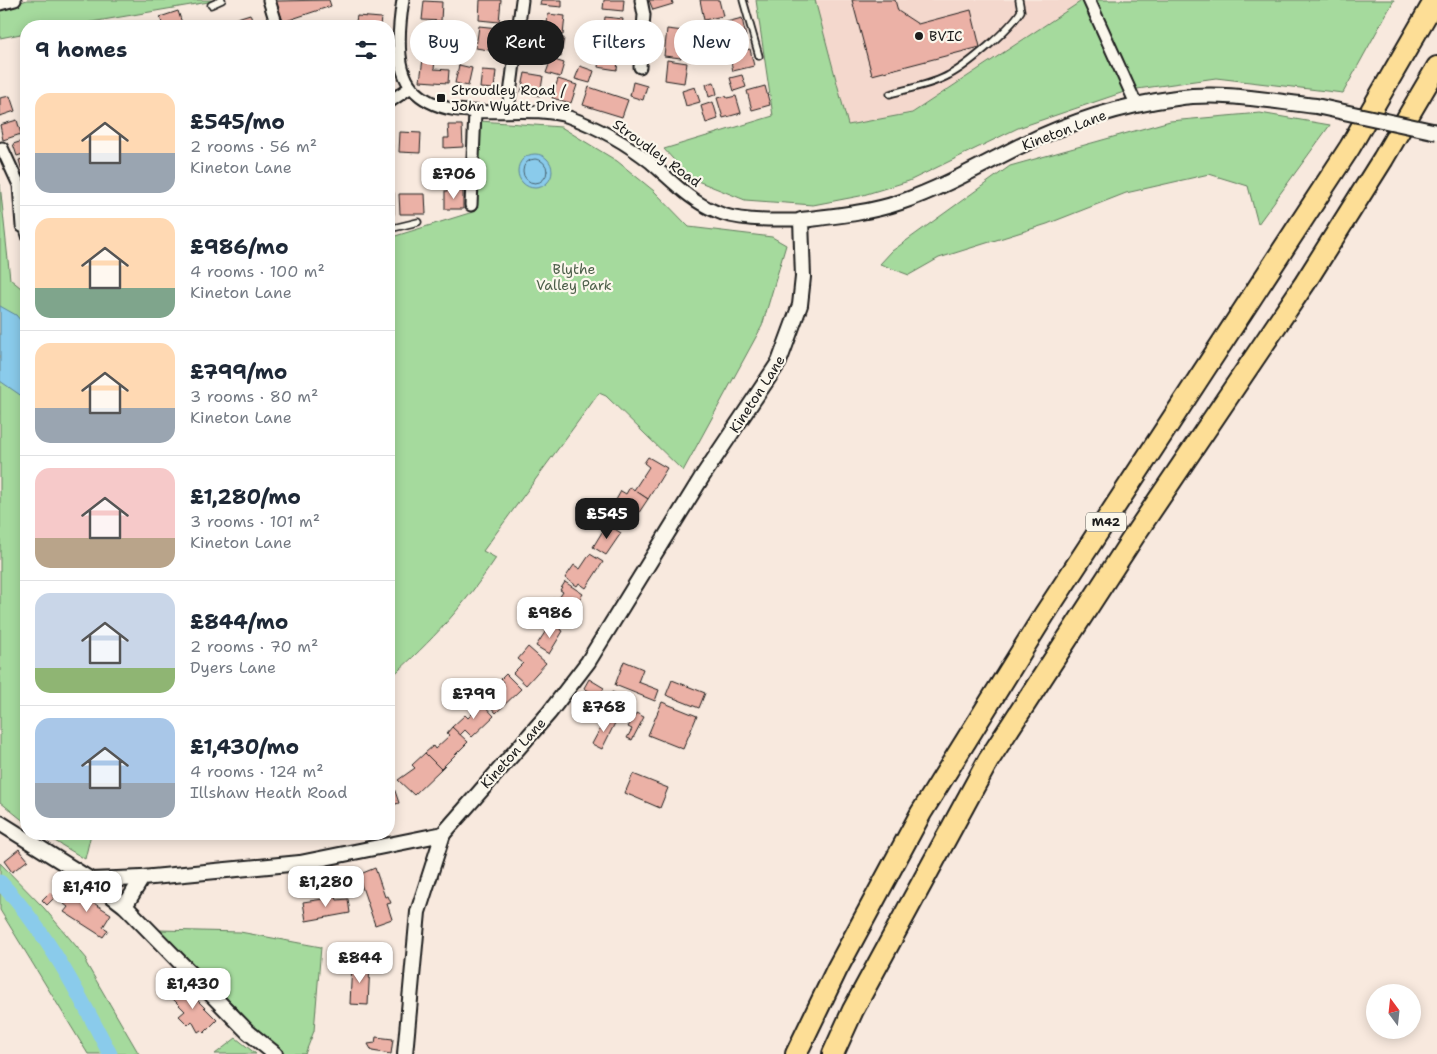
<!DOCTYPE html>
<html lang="en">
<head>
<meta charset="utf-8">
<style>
	:root { --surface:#fff; --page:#f6f6f7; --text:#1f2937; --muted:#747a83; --line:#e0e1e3; --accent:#1c1c1c }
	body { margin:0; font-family:"Shantell Sans",sans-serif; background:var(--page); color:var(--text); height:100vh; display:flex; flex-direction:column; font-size:19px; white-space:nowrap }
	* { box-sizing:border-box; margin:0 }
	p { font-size:16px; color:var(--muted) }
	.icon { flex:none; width:28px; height:28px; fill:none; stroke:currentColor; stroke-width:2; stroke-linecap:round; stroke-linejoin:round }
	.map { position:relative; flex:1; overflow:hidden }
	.side { position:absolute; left:20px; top:20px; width:375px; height:820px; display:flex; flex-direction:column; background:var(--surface); border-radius:20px; box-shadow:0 2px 12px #0003 }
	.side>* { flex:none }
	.banner { position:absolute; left:410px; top:20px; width:475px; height:45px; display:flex; gap:10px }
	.needle { width:32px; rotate:345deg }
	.fabs { position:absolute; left:1366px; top:984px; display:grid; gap:10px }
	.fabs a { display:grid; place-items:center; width:55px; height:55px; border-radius:50%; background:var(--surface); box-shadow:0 2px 12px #0003; font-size:25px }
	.price { position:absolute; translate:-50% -42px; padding:0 11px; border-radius:10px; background:#fff; color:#222; font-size:16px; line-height:32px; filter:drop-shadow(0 1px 2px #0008) }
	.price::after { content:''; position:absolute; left:50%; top:30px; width:15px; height:11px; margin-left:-8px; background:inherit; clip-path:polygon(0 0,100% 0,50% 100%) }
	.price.active { background:var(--accent); color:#fff }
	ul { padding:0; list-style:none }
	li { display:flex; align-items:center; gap:15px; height:125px; padding:0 15px }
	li+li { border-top:1px solid var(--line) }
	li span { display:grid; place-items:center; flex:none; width:140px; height:100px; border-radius:15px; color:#555 }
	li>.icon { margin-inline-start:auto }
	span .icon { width:60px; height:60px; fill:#fffc; stroke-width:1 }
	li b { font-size:21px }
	h2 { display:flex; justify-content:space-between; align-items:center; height:60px; padding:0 15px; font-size:21px }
	.pill { padding:0 18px; border-radius:22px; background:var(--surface); box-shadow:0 2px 12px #0003; font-size:18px; line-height:45px }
	.pill.active { background:var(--accent); color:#fff }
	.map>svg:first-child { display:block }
</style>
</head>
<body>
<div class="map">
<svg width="1437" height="1054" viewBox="0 0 1437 1054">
	<rect width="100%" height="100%" fill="#f8e9de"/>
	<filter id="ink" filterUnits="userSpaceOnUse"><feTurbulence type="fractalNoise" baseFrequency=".02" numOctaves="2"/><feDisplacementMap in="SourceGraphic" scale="10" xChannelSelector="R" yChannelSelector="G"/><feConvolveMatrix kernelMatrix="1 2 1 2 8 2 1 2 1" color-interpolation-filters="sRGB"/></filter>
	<g filter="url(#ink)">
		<path fill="#f4d8cd" d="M815 0H1083L911 113 848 125Z"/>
		<g fill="#a5da9d" stroke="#607b5c">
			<path d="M27 0H220L68 26H26V33L0 38V9Z"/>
			<path d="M756 0H815L848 125 912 113 1083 0H1394L1343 93 1216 78 1130 90 1018 128 909 181 860 196 813 205 745 200 690 178 664 149 773 116Z"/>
			<path d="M1260 113 1330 125 1258 224 1248 186 1209 174 1126 193 1047 224 939 258 909 275 880 264 892 251 1010 166 1170 121Z"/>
			<path d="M480 121 561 127 617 161 654 191 689 227 772 237 786 245 762 326 683 471 606 396 599 393 483 551 496 558C463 607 433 640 389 679V238L476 211Z"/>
			<path d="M0 184 10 279 26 292V823L0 802Z"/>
			<path d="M43 834H91L85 859Z"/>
			<path d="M0 863 44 908 87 959 86 963 139 1054H88L0 910Z"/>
			<path d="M160 930 240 932 321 947 314 1031 305 1054H286L254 1026Z"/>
			<path d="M236 1038 256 1054H215Z"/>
		</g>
		<g fill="#8acbeb" stroke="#5e8598">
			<circle cx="535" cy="171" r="17"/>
			<path d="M0 306 16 315 26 327V399L0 381Z"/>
		</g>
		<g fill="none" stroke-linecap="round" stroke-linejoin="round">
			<circle stroke="#48626f" stroke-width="1" cx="535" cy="171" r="12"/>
			<path stroke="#8acbeb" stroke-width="15" d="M0 882C47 932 79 994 110 1054"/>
		</g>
		<g fill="#ebb1a6" stroke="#1c1c1c">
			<path d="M329 0 331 6 283 22 276 1Z"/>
			<path d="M480 0H501L499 22 479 20Z"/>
			<path d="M541 0H562V7L540 5Z"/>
			<path d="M604 0H624L623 11 603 9Z"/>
			<path d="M649 0H672L673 4 653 10Z"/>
			<path d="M700 0H719L723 16 704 20Z"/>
			<path d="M852 0H895L898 11 918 24 971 10 980 47 872 75Z"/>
			<path d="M424 1 442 2 441 21 422 20Z"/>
			<path d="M178 11 183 26H163L160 17Z"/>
			<path d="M250 14 254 26H212Z"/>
			<path d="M548 14 565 16 563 35 546 33Z"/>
			<path d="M357 16 381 18 380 26H355Z"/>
			<path d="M605 17 623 19 620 38 603 35Z"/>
			<path d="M742 18 746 37 727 42 723 23Z"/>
			<path d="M422 25 441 28 440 39 420 37Z"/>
			<path d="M479 26 498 28 495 51 476 48Z"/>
			<path d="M667 29 684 31 681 58 664 56Z"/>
			<path d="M545 36 564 38 561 57 543 54Z"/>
			<path d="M602 39 620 41 617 70 598 67Z"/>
			<path d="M723 41 726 54 712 57 709 45Z"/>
			<path d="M750 49 754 66 733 71 731 62 735 61 733 53Z"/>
			<path d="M423 59 435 60 434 69 449 70 448 83 420 81Z"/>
			<path d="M551 59 564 63 560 77 546 73Z"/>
			<path d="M667 60 687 63 684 83 665 80Z"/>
			<path d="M459 65 472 68 468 86 455 83Z"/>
			<path d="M580 66 594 71 590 83 575 79Z"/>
			<path d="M482 70 496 71 494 89 480 88Z"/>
			<path d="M525 73 543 76 540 96 521 92Z"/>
			<path d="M742 75 746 87 734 91 730 78Z"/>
			<path d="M558 79 577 85 571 103 552 98Z"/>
			<path d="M633 82 647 86 643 100 630 96Z"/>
			<path d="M714 82 717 94 709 97 706 84Z"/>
			<path d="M765 86 770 105 752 110 747 91Z"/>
			<path d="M589 87 628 100 622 117 583 105Z"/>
			<path d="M695 87 700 102 686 106 682 91Z"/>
			<path d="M10 96 15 111 0 116V98Z"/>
			<path d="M726 96 727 98 736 96 741 113 723 118 717 98Z"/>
			<path d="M713 102 718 119 706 123 701 106Z"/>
			<path d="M17 120 21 134 3 140 0 125Z"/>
			<path d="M448 125H462L463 147 444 148V138H449Z"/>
			<path d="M400 132 421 133 420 153 399 152Z"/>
			<path d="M389 135H392L393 153H389Z"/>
			<path d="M26 140V153L17 156 13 144Z"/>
			<path d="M26 158V174L23 175 19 160Z"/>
			<path d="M445 160H463V182H450V172H445Z"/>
			<rect x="445" y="191" width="18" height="18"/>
			<rect x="389" y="193" width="5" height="21"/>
			<path d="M399 194H425L426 214H400Z"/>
			<path d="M648 457 667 468 648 499 634 490 649 467 644 463Z"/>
			<path d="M630 487 648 499 628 529 610 518 619 502 616 500 621 491 626 494Z"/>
			<path d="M607 524 621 533 606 555 593 547Z"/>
			<path d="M590 554 603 562 586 588 579 583 577 586 565 578 574 565 580 569Z"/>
			<path d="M565 582 583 594 562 625 549 616 554 609 548 605 553 598 557 601 563 592 560 590Z"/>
			<path d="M551 623 563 631 549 654 536 646Z"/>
			<path d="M528 647 546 663 526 685 513 673 523 663 518 659Z"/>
			<path d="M624 661 643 669 638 682 659 690 655 701 615 685Z"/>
			<path d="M506 674 521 689 496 713 480 695 489 687 494 692 504 682 501 679Z"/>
			<path d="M589 679 604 688 599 697 584 688Z"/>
			<path d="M672 680 705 693 699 708 666 695Z"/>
			<path d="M612 692 623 697 612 718 601 713Z"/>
			<path d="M479 700 494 716 472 737 465 730 460 735 452 727 465 715 468 718 476 710 472 706Z"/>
			<path d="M662 702 697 716 683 749 648 735Z"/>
			<path d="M636 713 644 717 632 740 627 738 632 729 628 727Z"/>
			<path d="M607 716 616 721 602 749 592 744Z"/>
			<path d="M452 727 468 742 441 769 425 753 433 746 435 749 450 735 447 733Z"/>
			<path d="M425 753 441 769 414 795 398 780 415 768 412 765Z"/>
			<path d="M633 774 668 788 660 808 625 793Z"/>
			<path d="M391 779 399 803 389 806V780Z"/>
			<path d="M19 849 28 860 12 872 4 861Z"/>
			<path d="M375 868 385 897 388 896 391 903 387 904 392 919 375 925 358 875Z"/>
			<path d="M73 890 111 914 103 927 108 930 103 937 64 912 68 907 64 904Z"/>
			<path d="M50 892 55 897 47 905 42 900Z"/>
			<path d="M336 897 337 900 348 899 350 913 306 921 303 902Z"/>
			<path d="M352 962 370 963 368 1005 350 1004Z"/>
			<path d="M182 985 217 1020 204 1033 201 1030 198 1032 192 1021 188 1025 179 1016 185 1011 170 996Z"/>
			<path d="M376 1037 393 1039 391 1054 372 1051 368 1044 375 1043Z"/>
		</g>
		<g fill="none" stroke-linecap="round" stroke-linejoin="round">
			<g stroke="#1c1c1c" stroke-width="9">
				<g id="service">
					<path d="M743 0 759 56"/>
					<path d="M211 5 222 0"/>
					<path d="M890 94C909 88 932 85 949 75 968 65 1010 29 1021 11L1019 0"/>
					<path d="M22 226 26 239"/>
					<path d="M389 229 418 222"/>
				</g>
			</g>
			<g stroke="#1c1c1c" stroke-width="15">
				<g id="minor">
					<path d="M269 0 277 26"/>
					<path d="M403 0C399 25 394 67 412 88 448 129 522 101 569 117 599 128 626 143 651 163 671 180 690 201 715 211 738 222 776 220 801 220"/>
					<path d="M1089 0 1137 106"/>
					<path d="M0 4 15 0"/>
					<path d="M640 67 644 15 641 0"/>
					<path d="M389 102 411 87"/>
					<path d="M508 110 522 0"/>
					<path d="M2 148 19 185 22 226"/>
					<path d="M471 205 475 112"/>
				</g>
			</g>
			<g stroke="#1c1c1c" stroke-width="18">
				<g id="tertiary">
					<path d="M0 823 91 880 125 906 248 1032 275 1054"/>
					<path d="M91 880 142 878"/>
					<path d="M125 906 142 878 300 863 443 834 549 713 588 662 702 477 779 362 800 305 803 277 801 220C835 216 869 213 901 202 942 188 980 166 1018 147 1067 123 1122 105 1176 98 1222 91 1270 101 1316 106"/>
					<path d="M405 1054 418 912 443 834"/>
				</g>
			</g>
			<g stroke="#1c1c1c" stroke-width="24">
				<g id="motorway">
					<path d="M796 1054 837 969 921 813 1044 615 1350 147 1435 0"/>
					<path d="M833 1054 853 1010 988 761 1138 530 1305 283 1383 159 1437 67"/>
				</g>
			</g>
			<use href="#service" stroke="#fbf7ec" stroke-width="5.5"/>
			<use href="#minor" stroke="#fbf7ec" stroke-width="11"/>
			<use href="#tertiary" stroke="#fbf7ec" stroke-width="14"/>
			<use href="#motorway" stroke="#fdde96" stroke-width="20"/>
			<g stroke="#1c1c1c" stroke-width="18" stroke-linecap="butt">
				<path id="tertiary-bridge" d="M1316 106 1437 132"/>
			</g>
			<use href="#tertiary-bridge" stroke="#fbf7ec" stroke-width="14"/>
		</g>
	</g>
	<g fill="#1c1c1c" stroke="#fbf7ec" stroke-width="2">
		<circle cx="919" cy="36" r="5"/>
		<rect x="436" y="93" width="10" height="10" rx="2.5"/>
	</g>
	<g text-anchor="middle" stroke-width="4.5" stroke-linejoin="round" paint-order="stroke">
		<rect fill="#fbf7ec" stroke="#5f5e5a" stroke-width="1" x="1086" y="512.5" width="40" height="19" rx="4"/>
		<g font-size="12" font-weight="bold" fill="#1c1c1c">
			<text x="1106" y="526">M42</text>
		</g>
		<g font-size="14" fill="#1c1c1c" stroke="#fbf7ec" text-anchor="start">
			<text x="929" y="41">BVIC</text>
			<text x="451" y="95">Stroudley Road /<tspan x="451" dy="16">John Wyatt Drive</tspan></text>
		</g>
		<g font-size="14" fill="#1c1c1c" stroke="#fbf7ec">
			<text transform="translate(1064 130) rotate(-21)" y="5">Kineton Lane</text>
			<text transform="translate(657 153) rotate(36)" y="5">Stroudley Road</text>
			<text transform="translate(757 394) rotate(-57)" y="5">Kineton Lane</text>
			<text transform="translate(513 753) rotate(-48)" y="5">Kineton Lane</text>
		</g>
		<g font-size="14" fill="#4c5e49" stroke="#fbf7ec">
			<text x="574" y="274">Blythe<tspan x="574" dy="16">Valley Park</tspan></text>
		</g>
	</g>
</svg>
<div class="fabs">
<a><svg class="needle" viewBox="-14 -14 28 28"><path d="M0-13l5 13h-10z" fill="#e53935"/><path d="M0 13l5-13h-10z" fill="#747a83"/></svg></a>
</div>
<b class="price" style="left:454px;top:200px">£706</b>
<b class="price active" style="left:607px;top:540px">£545</b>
<b class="price" style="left:550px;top:639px">£986</b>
<b class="price" style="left:474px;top:720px">£799</b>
<b class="price" style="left:604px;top:733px">£768</b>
<b class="price" style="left:326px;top:908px">£1,280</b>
<b class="price" style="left:87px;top:913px">£1,410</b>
<b class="price" style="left:360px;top:984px">£844</b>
<b class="price" style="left:193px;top:1010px">£1,430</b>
<div class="banner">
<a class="pill">Buy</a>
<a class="pill active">Rent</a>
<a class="pill">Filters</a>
<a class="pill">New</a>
</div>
<section class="side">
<h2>9 homes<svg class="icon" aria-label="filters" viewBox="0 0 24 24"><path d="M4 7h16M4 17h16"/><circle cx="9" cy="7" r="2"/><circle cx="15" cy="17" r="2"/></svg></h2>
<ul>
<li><span style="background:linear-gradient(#ffd9b3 60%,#9aa5b1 0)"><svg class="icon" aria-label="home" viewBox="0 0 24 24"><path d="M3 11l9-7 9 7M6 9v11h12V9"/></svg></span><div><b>£545/mo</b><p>2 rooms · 56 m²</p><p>Kineton Lane</p></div></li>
<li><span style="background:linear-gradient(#ffd9b3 70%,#7fa58c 0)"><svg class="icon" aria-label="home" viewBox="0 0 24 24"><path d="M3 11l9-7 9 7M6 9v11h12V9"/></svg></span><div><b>£986/mo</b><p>4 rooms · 100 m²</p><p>Kineton Lane</p></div></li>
<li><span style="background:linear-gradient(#ffd9b3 65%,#9aa5b1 0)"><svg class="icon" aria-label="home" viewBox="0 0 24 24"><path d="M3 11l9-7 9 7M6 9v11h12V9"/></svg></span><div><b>£799/mo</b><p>3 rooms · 80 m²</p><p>Kineton Lane</p></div></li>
<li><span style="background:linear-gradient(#f6c9c9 70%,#b9a48a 0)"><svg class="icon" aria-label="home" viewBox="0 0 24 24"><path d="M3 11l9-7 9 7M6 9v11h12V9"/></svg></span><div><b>£1,280/mo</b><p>3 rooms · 101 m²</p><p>Kineton Lane</p></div></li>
<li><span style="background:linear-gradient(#c9d6e8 75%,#8fb573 0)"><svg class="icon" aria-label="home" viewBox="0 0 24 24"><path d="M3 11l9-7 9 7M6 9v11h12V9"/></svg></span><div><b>£844/mo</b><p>2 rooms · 70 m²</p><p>Dyers Lane</p></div></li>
<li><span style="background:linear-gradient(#a9c7e8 65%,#9aa5b1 0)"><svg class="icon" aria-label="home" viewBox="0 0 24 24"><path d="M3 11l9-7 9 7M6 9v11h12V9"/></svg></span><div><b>£1,430/mo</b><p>4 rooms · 124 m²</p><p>Illshaw Heath Road</p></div></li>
</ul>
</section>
</div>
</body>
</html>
